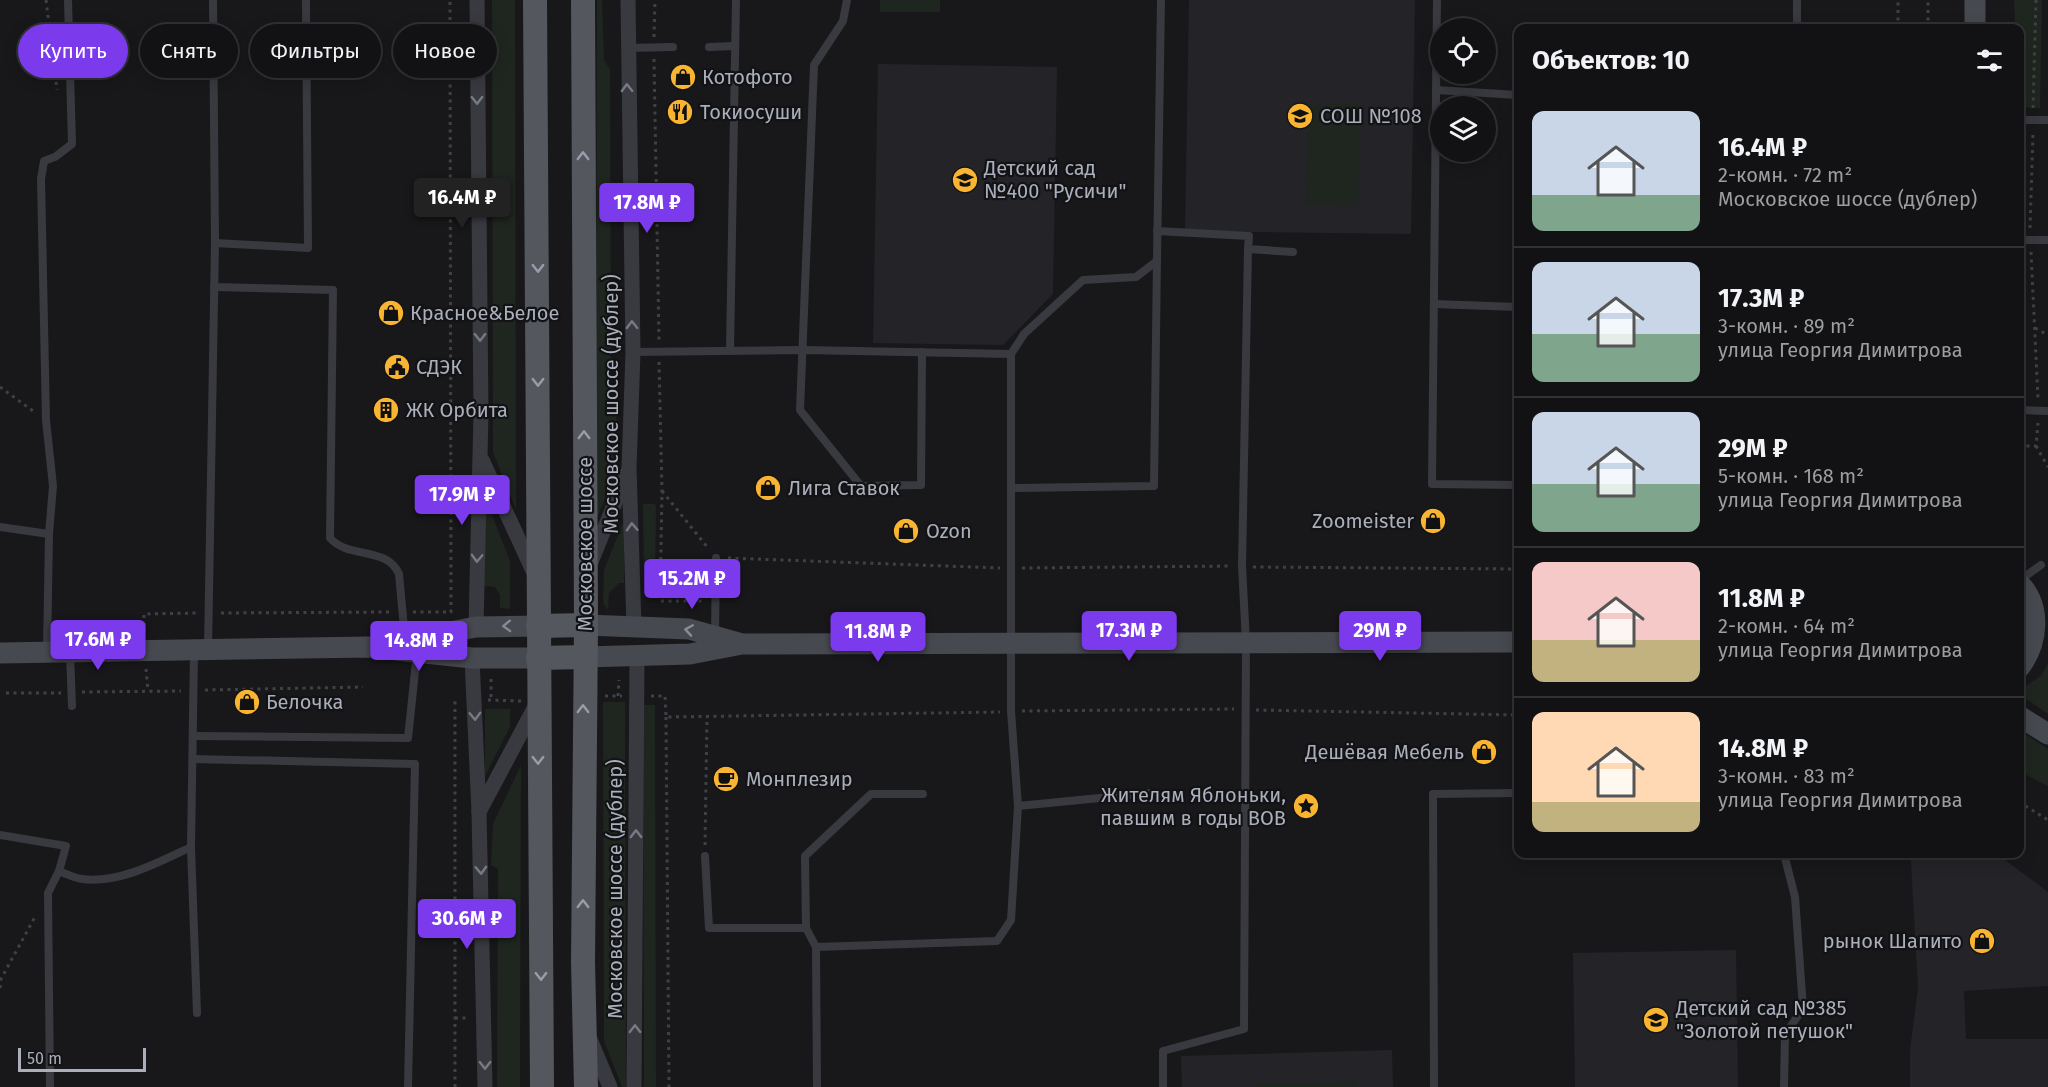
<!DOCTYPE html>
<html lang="ru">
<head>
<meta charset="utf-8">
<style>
	:root { --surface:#121214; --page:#1b1b1d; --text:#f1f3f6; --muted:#9c9ea0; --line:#313234; --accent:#7c3aed }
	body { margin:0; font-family:"Fira Sans",sans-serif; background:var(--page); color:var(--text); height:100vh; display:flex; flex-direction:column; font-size:22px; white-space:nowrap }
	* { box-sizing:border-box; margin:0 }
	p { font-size:20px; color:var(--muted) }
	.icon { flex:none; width:33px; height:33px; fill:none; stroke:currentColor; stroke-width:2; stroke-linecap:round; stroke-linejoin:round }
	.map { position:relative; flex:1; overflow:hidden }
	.side { position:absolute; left:1514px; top:24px; width:510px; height:834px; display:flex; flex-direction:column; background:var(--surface); border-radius:12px; box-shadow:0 3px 15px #0003,0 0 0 2px var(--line) }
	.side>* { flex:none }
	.hud { position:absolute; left:18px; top:24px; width:570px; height:54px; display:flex; gap:12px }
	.tools { position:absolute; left:1430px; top:18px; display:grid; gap:12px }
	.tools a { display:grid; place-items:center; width:66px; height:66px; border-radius:50%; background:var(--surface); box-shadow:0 3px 15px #0003,0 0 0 2px var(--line); font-size:30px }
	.scale { position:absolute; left:18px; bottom:15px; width:128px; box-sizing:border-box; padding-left:6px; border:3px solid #aaafbb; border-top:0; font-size:16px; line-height:21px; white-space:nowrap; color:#aaafbb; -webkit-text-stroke:4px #131316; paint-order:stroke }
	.price { position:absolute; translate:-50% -51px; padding:0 14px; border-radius:6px; background:var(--accent); color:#fff; font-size:20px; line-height:39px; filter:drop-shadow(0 2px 3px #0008) }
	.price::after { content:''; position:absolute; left:50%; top:36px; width:18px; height:14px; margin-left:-9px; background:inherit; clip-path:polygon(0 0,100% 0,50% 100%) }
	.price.current { background:#222; color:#fff }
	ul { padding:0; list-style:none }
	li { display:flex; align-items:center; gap:18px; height:150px; padding:0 18px }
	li+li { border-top:2px solid var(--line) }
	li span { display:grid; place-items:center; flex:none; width:168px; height:120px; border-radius:12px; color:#555 }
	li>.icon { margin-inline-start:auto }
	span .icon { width:72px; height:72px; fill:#fffc; stroke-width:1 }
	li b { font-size:26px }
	h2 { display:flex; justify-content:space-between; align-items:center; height:72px; padding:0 18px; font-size:26px }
	.pill { padding:0 21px; border-radius:27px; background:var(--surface); box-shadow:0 3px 15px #0003,0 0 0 2px var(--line); font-size:21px; line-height:54px }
	.pill.current { background:var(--accent); color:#fff }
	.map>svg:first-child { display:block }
</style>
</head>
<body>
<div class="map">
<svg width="2048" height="1087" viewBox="0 0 2048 1087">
	<rect width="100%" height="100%" fill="#18181b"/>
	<g fill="#242428">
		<path d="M1189 0H1415L1411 234 1185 231Z"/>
		<path d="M878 64 1057 67 1053 294 1003 345 873 343Z"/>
		<path d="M1908 854H1997L2048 892V986L1964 991 1966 1039H2048V1087H1910V1050L1918 988 1911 862Z"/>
		<path d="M1736 950 1738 1087H1575L1573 953Z"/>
		<path d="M1392 1050 1393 1087H1182L1181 1056Z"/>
	</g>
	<g fill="#1e261f">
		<path d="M492 0H515L516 510 493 452Z"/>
		<path d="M597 0H602L604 60 610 69 611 399C628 445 613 478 596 521Z"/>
		<rect x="880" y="0" width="60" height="12"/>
		<path d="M2014 0H2042L2040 108 2019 107V28H2015Z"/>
		<path d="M1307 104H1359L1358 206 1306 205Z"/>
		<path d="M486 500 510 561V609L500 608V595L495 587 484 586Z"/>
		<path d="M643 504H655L656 507 655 579 644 582Z"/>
		<path d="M624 520V583H619L609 593 608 610 603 603 604 570Z"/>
		<path d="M2048 663V714L2019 694V690L2041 676Z"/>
		<path d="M603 702H625L626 1087H622L604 1041Z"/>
		<path d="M643 705H655L656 1087H644Z"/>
		<path d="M485 709H510V727L485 776Z"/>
		<path d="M2025 734 2048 749V786L2019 771V745Z"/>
		<path d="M521 765 520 1087H497L498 869 491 865 493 824Z"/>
		<path d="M1356 1082V1087H1256V1084Z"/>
	</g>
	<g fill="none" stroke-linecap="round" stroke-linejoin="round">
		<g stroke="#3f4147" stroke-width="3" stroke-dasharray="3 4.5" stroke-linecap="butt">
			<path d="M46 0 57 90"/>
			<path d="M1898 28V0"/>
			<path d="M1928 28V0"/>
			<path d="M654 37 655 0"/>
			<path d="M654 59 659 340"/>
			<path d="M451 74H463"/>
			<path d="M2033 108 2036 0"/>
			<path d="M2030 228 2033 133"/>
			<path d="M2031 252 2038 399"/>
			<path d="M2035 328 2048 335"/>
			<path d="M659 362 662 491 660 601H705"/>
			<path d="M0 387 33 411"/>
			<path d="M451 412 466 413"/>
			<path d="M2019 446H2036L2038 423"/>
			<path d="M2036 446 2048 467"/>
			<path d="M662 491 708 548"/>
			<path d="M728 558 1000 568"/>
			<path d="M1253 567 1518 569"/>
			<path d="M1022 568 1231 566"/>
			<path d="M649 593 662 592"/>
			<path d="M413 612H451L450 0"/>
			<path d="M221 613 391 612"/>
			<path d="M144 633V614L196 613"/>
			<path d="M146 669 148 691"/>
			<path d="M205 690 363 687"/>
			<path d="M82 692 181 691"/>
			<path d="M6 693H61"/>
			<path d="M605 696H622"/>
			<path d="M618 696 619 680"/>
			<path d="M651 696H665L666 717 1000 712"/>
			<path d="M491 697V676"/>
			<path d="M488 700 521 701"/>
			<path d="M1256 710 1518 715"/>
			<path d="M1022 711 1234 709"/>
			<path d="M666 717 669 1087"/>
			<path d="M2019 802 2048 820"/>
			<path d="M705 845 707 717"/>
			<path d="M0 988 1 979 36 915"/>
			<path d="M455 1018H468"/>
			<path d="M455 1087V700H458"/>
		</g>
		<g stroke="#393a40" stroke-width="8">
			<path d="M213 0 215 243 308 248 306 0"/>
			<path d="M847 0 843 21 814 65 800 410 861 486 921 485 922 352"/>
			<path d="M1437 0 1432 484 1518 485"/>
			<path d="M1797 0V28"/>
			<path d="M709 47 734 46"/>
			<path d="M627 48 673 47"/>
			<path d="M1436 90 1518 95"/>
			<path d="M2019 120H2048"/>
			<path d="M1157 231 1249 236 1248 249 1293 252"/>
			<path d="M2019 240H2048"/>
			<path d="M214 287 333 290 330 538C348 559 387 546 399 574L405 639"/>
			<path d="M1434 304 1518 307"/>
			<path d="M730 350 736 0"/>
			<path d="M633 352 803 350 1011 354 1024 334 1083 280 1136 277 1157 261 1161 0"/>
			<path d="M2019 410 2048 411"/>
			<path d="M1011 488 1154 486 1157 261"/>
			<path d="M0 527 49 534"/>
			<path d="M2020 580 2041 565"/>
			<path d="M715 635 716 558"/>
			<path d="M208 650 215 243"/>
			<path d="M47 651 49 534 53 486 46 420 41 179 44 161 55 157 72 144 68 0"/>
			<path d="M194 652 191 847 197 1013"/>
			<path d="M70 653 72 706"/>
			<path d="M193 736 408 738 417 652"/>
			<path d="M193 759 415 764 408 1087"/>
			<path d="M1018 806 1151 793"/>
			<path d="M0 835 66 846 59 871 48 893 50 1087"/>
			<path d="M1784 854 1795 897 1803 1008 1785 1035 1784 1087"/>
			<path d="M705 856 709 928H806"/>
			<path d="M59 871C66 874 75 878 82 879 119 884 159 862 191 847"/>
			<path d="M816 947 997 941 1011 920 1018 806 1011 711V354"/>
			<path d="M817 1087 816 947 806 928 805 856 871 794H923"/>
			<path d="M1163 1087V1051L1244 1029 1246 642 1242 566 1248 249"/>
			<path d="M1434 1087 1433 794 1518 793"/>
		</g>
		<g stroke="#393a40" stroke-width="15">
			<path d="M628 0 633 352 629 468 634 627"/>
			<path d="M482 460 535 575"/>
			<path d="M591 562 627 473"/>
			<path d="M476 627 481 413 477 0"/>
			<path d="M472 658 479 812 485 1087"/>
			<path d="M479 812 537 703"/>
			<path d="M589 1037 610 1087"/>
			<path d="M634 1087 637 656"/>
		</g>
		<g stroke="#474950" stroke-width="21">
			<path d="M1975 0V28"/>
			<path d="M2019 583C2042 607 2038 644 2019 668"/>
			<path d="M586 625 689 629 739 643"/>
			<path d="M393 643 476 627 538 626"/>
			<path d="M0 653 369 647 472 658H538"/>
			<path d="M585 657 690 654 742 644 1518 642"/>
			<path d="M2019 716 2048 734"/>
		</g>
		<g stroke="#55575f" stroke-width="24">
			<path d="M535 0 542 1087"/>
			<path d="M583 0 586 625 583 962 586 1087"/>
			<path d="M538 626 586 625"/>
			<path d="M538 658 585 657"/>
		</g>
	</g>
	<defs><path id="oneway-chevron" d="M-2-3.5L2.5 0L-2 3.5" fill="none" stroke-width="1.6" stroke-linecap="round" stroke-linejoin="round" transform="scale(1.5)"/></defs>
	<g stroke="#777a84">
		<use href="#oneway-chevron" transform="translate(627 88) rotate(-91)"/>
		<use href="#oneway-chevron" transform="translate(477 100) rotate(89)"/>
		<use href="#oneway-chevron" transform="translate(632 325) rotate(-91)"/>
		<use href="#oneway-chevron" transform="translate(480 337) rotate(89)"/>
		<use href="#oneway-chevron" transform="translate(632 527) rotate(-93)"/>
		<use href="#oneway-chevron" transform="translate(477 558) rotate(92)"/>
		<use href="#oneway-chevron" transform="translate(475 716) rotate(88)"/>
		<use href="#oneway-chevron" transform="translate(636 834) rotate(-90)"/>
		<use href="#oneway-chevron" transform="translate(481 870) rotate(88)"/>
		<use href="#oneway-chevron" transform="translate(635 1029) rotate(-90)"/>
		<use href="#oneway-chevron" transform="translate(485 1065) rotate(90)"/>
	</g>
	<g stroke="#999da9">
		<use href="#oneway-chevron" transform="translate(583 156) rotate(-90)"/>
		<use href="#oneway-chevron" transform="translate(538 268) rotate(89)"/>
		<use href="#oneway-chevron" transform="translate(538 382) rotate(90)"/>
		<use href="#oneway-chevron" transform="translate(584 435) rotate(-90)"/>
		<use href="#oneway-chevron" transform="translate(583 709) rotate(-90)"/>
		<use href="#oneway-chevron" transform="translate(538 760) rotate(89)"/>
		<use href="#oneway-chevron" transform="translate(583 904) rotate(-90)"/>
		<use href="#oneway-chevron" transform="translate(541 976) rotate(89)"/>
	</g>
	<g stroke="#878b96">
		<use href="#oneway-chevron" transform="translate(507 626) rotate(178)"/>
		<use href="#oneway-chevron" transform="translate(689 630) rotate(-171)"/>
	</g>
	<defs>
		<g id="shop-disc" transform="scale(1.35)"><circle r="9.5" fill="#f9b532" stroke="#131316"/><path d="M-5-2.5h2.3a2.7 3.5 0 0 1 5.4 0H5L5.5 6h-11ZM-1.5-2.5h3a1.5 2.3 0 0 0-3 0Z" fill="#111"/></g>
		<g id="restaurant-disc" transform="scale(1.35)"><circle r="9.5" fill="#f9b532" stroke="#131316"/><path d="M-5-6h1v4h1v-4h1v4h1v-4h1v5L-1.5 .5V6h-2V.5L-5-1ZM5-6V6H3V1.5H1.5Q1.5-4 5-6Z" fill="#111"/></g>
		<g id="school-disc" transform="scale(1.35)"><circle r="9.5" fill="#f9b532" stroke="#131316"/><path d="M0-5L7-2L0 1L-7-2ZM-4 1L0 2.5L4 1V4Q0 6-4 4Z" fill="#111"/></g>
		<g id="civic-disc" transform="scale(1.35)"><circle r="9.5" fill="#f9b532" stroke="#131316"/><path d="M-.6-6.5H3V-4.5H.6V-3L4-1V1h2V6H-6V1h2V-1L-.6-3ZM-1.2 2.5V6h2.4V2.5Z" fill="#111"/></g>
		<g id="building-disc" transform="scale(1.35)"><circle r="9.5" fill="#f9b532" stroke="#131316"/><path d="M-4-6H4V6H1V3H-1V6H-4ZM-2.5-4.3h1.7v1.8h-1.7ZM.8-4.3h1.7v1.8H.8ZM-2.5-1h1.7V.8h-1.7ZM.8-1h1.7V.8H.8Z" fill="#111"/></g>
		<g id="cafe-disc" transform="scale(1.35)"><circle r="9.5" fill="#f9b532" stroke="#131316"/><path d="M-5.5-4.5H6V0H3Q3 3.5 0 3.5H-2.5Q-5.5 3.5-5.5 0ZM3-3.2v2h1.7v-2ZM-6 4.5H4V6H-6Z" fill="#111"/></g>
		<g id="sight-disc" transform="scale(1.35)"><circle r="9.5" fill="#f9b532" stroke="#131316"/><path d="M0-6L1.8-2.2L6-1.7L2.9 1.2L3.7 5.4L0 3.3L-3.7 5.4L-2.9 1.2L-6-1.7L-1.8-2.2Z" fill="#111"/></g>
	</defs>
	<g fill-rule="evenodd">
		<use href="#shop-disc" x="683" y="77"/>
		<use href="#restaurant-disc" x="680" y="112"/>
		<use href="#school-disc" x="1300" y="116"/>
		<use href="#school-disc" x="965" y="180"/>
		<use href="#shop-disc" x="391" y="313"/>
		<use href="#civic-disc" x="397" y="367"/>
		<use href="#building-disc" x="386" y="410"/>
		<use href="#shop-disc" x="768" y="488"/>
		<use href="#shop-disc" x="1433" y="521"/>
		<use href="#shop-disc" x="906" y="531"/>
		<use href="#shop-disc" x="247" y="702"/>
		<use href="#shop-disc" x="1484" y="752"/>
		<use href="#cafe-disc" x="726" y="779"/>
		<use href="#sight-disc" x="1306" y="806"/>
		<use href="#shop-disc" x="1982" y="941"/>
		<use href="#school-disc" x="1656" y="1020"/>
	</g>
	<g text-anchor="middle" stroke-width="4.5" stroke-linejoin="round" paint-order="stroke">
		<g font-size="20" fill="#aaafbb" stroke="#131316" text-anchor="start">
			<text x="702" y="84">Котофото</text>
			<text x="700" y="119">Токиосуши</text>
			<text x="1320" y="123">СОШ №108</text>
			<text x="984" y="175">Детский сад<tspan x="984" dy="23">№400 "Русичи"</tspan></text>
			<text x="410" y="320">Красное&amp;Белое</text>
			<text x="416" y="374">СДЭК</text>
			<text x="406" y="417">ЖК Орбита</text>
			<text x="788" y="495">Лига Ставок</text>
			<text x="1414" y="528" text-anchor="end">Zoomeister</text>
			<text x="926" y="538">Ozon</text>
			<text x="266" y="709">Белочка</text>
			<text x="1464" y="759" text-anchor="end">Дешёвая Мебель</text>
			<text x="746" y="786">Монплезир</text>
			<text x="1286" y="802" text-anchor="end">Жителям Яблоньки,<tspan x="1286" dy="23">павшим в годы ВОВ</tspan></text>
			<text x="1962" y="948" text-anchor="end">рынок Шапито</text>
			<text x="1676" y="1015">Детский сад №385<tspan x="1676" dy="23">"Золотой петушок"</tspan></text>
		</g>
		<g font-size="20" fill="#aaafbb" stroke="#131316">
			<text transform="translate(611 404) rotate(-90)" y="7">Московское шоссе (дублер)</text>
			<text transform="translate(585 544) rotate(-90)" y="7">Московское шоссе</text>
			<text transform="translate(615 889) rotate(-90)" y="7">Московское шоссе (дублер)</text>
		</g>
	</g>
</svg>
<div class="tools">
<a><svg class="icon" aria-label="locate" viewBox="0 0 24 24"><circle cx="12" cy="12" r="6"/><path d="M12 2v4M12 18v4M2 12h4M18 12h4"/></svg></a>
<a><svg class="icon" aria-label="layers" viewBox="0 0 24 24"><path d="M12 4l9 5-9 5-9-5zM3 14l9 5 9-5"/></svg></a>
</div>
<div class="scale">50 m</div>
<b class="price current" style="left:462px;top:229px">16.4M ₽</b>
<b class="price" style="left:647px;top:234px">17.8M ₽</b>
<b class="price" style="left:462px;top:526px">17.9M ₽</b>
<b class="price" style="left:692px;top:610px">15.2M ₽</b>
<b class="price" style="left:1129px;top:662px">17.3M ₽</b>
<b class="price" style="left:1380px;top:662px">29M ₽</b>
<b class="price" style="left:878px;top:663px">11.8M ₽</b>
<b class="price" style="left:98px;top:671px">17.6M ₽</b>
<b class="price" style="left:419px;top:672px">14.8M ₽</b>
<b class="price" style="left:467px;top:950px">30.6M ₽</b>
<div class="hud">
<a class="pill current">Купить</a>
<a class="pill">Снять</a>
<a class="pill">Фильтры</a>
<a class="pill">Новое</a>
</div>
<section class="side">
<h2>Объектов: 10<svg class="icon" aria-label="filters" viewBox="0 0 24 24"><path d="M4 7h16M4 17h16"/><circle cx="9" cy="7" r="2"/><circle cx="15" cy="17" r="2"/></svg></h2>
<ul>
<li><span style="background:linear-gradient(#c9d6e8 70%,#7fa58c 0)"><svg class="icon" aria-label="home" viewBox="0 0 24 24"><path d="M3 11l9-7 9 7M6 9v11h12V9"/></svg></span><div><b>16.4M ₽</b><p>2-комн. · 72 m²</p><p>Московское шоссе (дублер)</p></div></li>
<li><span style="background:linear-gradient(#c9d6e8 60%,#7fa58c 0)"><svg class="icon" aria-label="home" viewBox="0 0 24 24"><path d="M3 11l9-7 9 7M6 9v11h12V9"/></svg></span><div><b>17.3M ₽</b><p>3-комн. · 89 m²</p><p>улица Георгия Димитрова</p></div></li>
<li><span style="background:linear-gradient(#c9d6e8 60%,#7fa58c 0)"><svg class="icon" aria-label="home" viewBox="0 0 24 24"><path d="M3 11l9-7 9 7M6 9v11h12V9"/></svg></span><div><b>29M ₽</b><p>5-комн. · 168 m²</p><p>улица Георгия Димитрова</p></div></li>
<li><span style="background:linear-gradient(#f6c9c9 65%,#c2b280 0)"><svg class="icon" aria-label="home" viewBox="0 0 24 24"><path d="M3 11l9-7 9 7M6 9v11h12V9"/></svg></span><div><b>11.8M ₽</b><p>2-комн. · 64 m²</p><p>улица Георгия Димитрова</p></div></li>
<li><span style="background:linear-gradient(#ffd9b3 75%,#c2b280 0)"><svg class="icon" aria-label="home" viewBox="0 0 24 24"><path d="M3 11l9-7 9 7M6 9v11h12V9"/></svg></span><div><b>14.8M ₽</b><p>3-комн. · 83 m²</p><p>улица Георгия Димитрова</p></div></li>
</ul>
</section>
</div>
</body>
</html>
